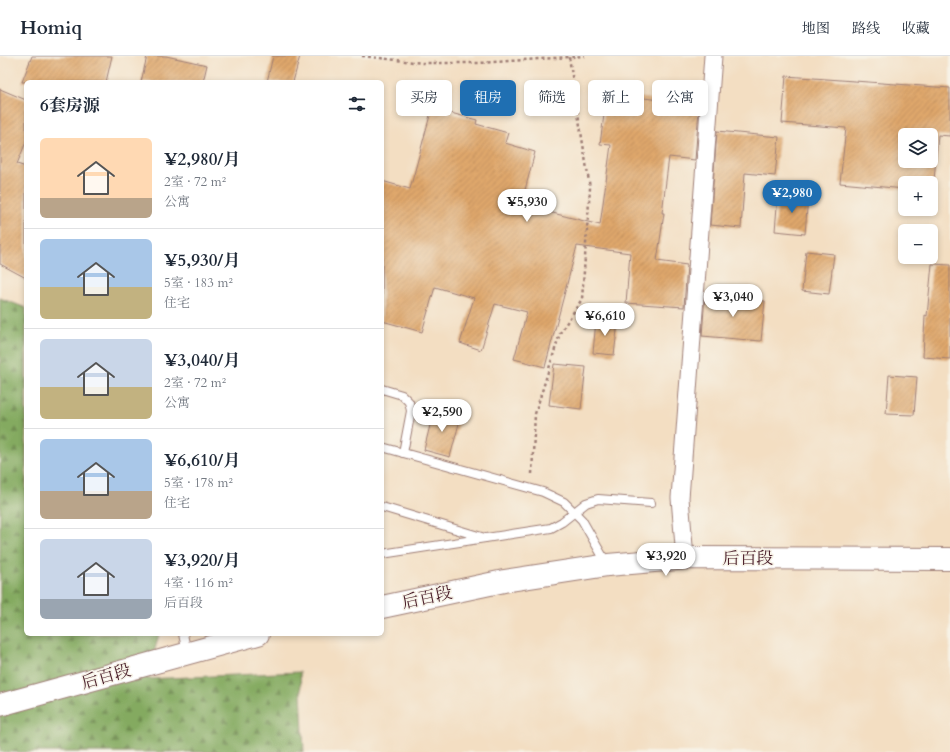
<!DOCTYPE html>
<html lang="zh">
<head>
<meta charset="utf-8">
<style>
	:root { --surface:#fff; --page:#f6f6f7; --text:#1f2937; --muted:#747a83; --line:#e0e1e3; --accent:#1f6fb2 }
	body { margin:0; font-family:Cardo,"Noto Serif SC",serif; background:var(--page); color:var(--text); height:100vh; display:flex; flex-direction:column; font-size:15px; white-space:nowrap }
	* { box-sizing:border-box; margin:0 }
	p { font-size:13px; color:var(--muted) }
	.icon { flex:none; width:22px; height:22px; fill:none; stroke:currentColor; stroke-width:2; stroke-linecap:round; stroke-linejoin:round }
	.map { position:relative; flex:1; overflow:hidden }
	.panel { position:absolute; left:24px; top:24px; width:360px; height:556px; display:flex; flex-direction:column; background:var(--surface); border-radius:6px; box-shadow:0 2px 6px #0003 }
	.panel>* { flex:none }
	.guide { position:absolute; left:396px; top:24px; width:380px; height:36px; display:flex; gap:8px }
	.fabs { position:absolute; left:898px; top:72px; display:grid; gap:8px }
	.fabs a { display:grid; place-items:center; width:40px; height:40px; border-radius:6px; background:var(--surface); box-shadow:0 2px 6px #0003; font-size:20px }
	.price { position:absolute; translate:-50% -34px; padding:0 9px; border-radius:14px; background:#fff; color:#222; font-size:13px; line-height:26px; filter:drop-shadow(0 1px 2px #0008) }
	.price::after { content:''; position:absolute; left:50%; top:24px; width:12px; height:9px; margin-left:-6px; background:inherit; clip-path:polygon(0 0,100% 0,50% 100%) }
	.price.selected { background:var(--accent); color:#fff }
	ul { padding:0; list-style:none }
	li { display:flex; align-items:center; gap:12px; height:100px; padding:0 16px }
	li+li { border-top:1px solid var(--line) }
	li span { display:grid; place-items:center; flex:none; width:112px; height:80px; border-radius:6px; color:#555 }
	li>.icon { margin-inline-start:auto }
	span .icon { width:48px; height:48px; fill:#fffc; stroke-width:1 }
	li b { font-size:17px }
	h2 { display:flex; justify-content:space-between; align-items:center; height:48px; padding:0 16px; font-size:17px }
	.chip { padding:0 14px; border-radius:6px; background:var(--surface); box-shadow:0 2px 6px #0003; font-size:14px; line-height:36px }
	.chip.selected { background:var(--accent); color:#fff }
	header { display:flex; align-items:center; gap:24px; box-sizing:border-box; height:56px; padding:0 20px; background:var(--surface); border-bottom:1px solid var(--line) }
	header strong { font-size:19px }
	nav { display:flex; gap:22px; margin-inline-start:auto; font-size:14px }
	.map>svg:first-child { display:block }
</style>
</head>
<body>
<header>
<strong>Homiq</strong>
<nav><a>地图</a><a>路线</a><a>收藏</a></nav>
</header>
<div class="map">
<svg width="950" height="696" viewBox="0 0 950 696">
	<defs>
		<pattern id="forest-firs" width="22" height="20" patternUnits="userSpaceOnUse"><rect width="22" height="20" fill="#84aa60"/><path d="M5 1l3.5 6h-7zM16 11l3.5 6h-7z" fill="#6e8a4f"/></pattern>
		<pattern id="building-hatch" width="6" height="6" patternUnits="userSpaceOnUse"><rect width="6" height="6" fill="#dfa76c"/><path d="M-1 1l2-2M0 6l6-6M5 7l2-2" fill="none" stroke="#b78759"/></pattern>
	</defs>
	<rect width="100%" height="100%" fill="#f7f3e8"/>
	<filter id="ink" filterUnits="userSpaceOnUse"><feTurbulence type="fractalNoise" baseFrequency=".025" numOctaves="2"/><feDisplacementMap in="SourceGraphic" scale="8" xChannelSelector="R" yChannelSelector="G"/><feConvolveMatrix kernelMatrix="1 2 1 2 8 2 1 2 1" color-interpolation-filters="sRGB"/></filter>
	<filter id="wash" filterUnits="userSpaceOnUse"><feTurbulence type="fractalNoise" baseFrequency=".012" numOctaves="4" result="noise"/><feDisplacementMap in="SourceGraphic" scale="16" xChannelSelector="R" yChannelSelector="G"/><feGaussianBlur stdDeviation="0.9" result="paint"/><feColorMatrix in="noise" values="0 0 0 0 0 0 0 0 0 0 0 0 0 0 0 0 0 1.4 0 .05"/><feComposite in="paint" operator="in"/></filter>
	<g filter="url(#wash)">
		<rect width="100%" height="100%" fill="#f3dec2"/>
		<path fill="url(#forest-firs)" stroke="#676446" d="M0 242 26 252V578H159L147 623 300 616 304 696H0Z"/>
		<g id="blocks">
			<g fill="url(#building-hatch)" fill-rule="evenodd">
				<path d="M32 0H112L106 26H22Z"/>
				<path d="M147 0H166L207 9 203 26H141Z"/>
				<path d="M273 0H300L293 26H267Z"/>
				<path d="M786 20 950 32V80L938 79 933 136H931V127H905V133L840 127 846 72 782 67ZM905 79H931V105H905Z"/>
				<path d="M0 33 26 44V86L17 108 26 111V222L0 208Z"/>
				<path d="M607 37 674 46 673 50 699 53 695 104 669 101 662 157H664L657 205 687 209 684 251 626 247 630 197 577 190 545 311 514 303 527 256 495 248 481 294 460 287 474 242 435 231 422 276 382 265V125L410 133 432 52 477 64 476 68 508 77 505 87 535 96 521 149 600 169 611 89 600 88Z"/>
				<path d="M717 75 779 81 775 120 745 117 741 172 710 169Z"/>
				<path d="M778 138 808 140 805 178 775 175Z"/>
				<path d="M806 195 834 198 829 238 802 235Z"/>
				<path d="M932 208 950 209V303L923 301 925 259 927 260Z"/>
				<path d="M705 239 765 245 761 285 702 280Z"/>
				<path d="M596 264 618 266 614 299 593 297Z"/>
				<path d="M554 308 586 311 581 353 549 349Z"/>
				<path d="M889 319 917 321 914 359 886 358Z"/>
				<path d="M434 353 461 360 450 401 424 394Z"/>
			</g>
		</g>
	</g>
	<g filter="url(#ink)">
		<use href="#blocks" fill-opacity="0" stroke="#9e7e76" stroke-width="1"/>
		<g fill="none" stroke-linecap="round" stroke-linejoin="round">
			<g stroke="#9e7e76" stroke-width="10">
				<g id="lane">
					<path d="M382 333 402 339 409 346 411 355 403 397"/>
					<path d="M382 391 543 436 564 446 582 464 607 508"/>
					<path d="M382 451 485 482"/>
					<path d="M382 498 551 472 562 466 586 447 598 443 651 447"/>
					<path d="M183 578 187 597"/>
				</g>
			</g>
			<g stroke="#9e7e76" stroke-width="19">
				<path id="street" d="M685 502 680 442 713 0"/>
			</g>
			<g stroke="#9e7e76" stroke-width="24">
				<g id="secondary">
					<path d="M382 551 504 525 608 509 688 502 950 503"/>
					<path d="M0 649 258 578"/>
				</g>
			</g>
			<g stroke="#9e7e76" stroke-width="2.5" stroke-dasharray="3 3" stroke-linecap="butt">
				<path d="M362 0 422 7H479L585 0"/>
				<path d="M532 418 535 358 560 277 582 243 590 132 569 1"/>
			</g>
			<use href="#lane" stroke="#fff" stroke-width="8"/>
			<use href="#street" stroke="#fff" stroke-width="17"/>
			<use href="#secondary" stroke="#fff" stroke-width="22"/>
		</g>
	</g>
	<g text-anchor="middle" stroke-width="3" stroke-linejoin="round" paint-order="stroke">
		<g font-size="17" fill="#4a1f2b" stroke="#f7f3e8">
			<text x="748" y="508">后百段</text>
			<text transform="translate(427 541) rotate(-12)" y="6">后百段</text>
			<text transform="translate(106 620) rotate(-16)" y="6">后百段</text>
		</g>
	</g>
</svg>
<div class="fabs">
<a><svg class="icon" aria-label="layers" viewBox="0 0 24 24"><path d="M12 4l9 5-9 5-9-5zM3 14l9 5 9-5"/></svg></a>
<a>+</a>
<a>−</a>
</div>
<b class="price selected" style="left:792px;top:158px">¥2,980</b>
<b class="price" style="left:527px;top:167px">¥5,930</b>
<b class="price" style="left:733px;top:262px">¥3,040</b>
<b class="price" style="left:605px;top:281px">¥6,610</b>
<b class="price" style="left:442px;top:377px">¥2,590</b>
<b class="price" style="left:666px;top:521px">¥3,920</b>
<div class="guide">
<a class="chip">买房</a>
<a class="chip selected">租房</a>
<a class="chip">筛选</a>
<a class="chip">新上</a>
<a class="chip">公寓</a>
</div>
<section class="panel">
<h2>6套房源<svg class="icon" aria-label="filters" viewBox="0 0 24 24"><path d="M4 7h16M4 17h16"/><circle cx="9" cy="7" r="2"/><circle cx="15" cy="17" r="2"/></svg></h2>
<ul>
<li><span style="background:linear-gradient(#ffd9b3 75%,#b9a48a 0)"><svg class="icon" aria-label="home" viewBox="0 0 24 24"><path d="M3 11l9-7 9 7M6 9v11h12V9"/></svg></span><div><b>¥2,980/月</b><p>2室 · 72 m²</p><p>公寓</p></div></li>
<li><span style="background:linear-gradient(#a9c7e8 60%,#c2b280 0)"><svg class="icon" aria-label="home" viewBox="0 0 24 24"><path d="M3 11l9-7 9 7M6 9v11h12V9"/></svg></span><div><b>¥5,930/月</b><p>5室 · 183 m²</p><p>住宅</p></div></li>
<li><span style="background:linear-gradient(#c9d6e8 60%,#c2b280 0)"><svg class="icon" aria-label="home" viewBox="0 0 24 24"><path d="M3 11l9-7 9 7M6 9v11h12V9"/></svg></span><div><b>¥3,040/月</b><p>2室 · 72 m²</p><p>公寓</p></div></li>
<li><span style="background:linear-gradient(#a9c7e8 65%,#b9a48a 0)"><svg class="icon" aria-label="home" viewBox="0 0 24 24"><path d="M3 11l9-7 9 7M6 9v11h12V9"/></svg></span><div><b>¥6,610/月</b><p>5室 · 178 m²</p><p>住宅</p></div></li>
<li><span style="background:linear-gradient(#c9d6e8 75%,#9aa5b1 0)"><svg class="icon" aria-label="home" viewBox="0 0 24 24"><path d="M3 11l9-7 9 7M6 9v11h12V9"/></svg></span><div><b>¥3,920/月</b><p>4室 · 116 m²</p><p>后百段</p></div></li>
</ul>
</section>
</div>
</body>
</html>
